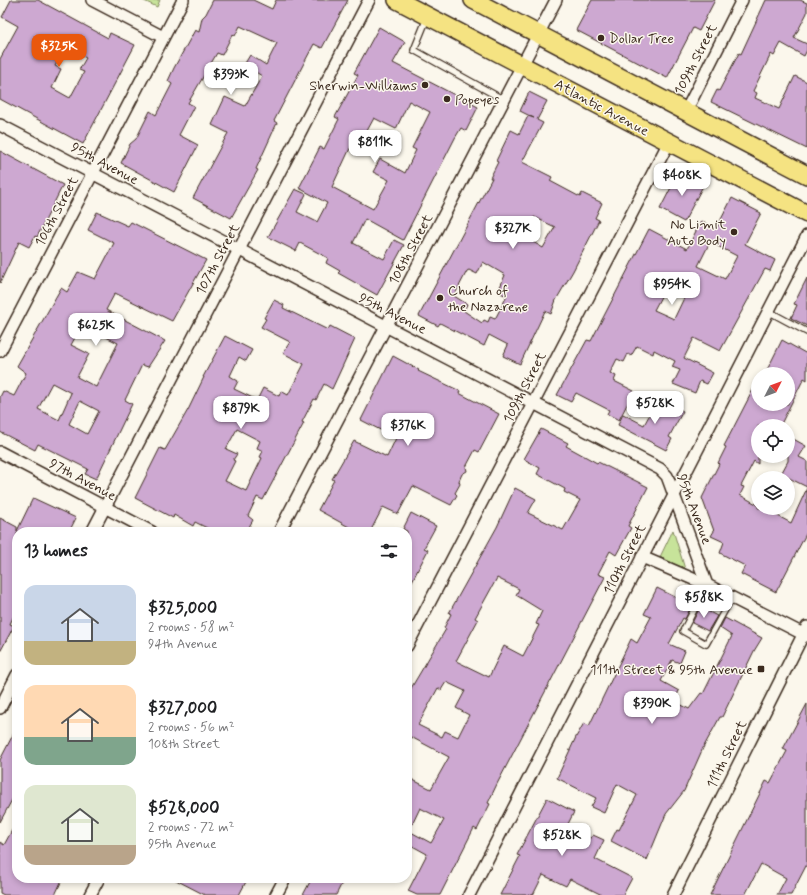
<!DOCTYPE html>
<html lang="en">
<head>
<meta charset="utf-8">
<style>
	:root { --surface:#fff; --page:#f2f2f2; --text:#202124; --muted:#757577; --accent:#ea580c }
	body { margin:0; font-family:Mynerve,sans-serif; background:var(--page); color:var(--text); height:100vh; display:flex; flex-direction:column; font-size:15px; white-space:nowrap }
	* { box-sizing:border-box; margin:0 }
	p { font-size:13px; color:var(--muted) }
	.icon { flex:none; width:22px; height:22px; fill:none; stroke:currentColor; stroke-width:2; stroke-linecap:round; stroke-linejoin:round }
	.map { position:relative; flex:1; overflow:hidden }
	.side { position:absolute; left:12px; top:527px; width:400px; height:356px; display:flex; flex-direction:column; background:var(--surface); border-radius:16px; box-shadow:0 2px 6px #0003 }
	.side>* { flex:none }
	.needle { width:26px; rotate:48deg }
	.tools { position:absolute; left:751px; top:367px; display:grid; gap:8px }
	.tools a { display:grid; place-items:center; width:44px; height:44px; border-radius:50%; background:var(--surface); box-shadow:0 2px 6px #0003; font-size:20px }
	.price { position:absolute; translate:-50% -34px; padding:0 9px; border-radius:8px; background:#fff; color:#222; font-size:13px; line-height:26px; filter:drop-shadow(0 1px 2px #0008) }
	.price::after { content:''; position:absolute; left:50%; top:24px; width:12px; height:9px; margin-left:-6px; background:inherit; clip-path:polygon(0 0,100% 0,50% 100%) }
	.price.current { background:var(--accent); color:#fff }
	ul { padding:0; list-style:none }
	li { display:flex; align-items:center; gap:12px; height:100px; padding:0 12px }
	li span { display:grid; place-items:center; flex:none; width:112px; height:80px; border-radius:12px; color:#555 }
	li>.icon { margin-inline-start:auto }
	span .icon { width:48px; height:48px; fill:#fffc; stroke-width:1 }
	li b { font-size:17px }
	h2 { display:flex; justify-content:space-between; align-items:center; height:48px; padding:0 12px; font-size:17px }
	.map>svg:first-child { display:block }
</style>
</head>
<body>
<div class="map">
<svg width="807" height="895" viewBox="0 0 807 895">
	<rect width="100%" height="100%" fill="#fbf7ec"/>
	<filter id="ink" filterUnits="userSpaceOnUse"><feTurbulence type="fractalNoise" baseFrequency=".025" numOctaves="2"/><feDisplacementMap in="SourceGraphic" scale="8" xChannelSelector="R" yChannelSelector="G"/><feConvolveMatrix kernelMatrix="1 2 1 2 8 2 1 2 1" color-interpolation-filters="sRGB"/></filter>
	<g filter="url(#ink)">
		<g fill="#c7e39a" stroke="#81865c">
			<path d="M142 0H160L157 7Z"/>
			<path d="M673 530 685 569 660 557Z"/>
		</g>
		<g fill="#cda8d1" stroke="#3b2a1e" fill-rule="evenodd">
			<path d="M11 0H38L108 38 110 33 135 45 83 144 0 99V59L18 26 2 17ZM66 47 86 58 79 70 84 72 70 98 52 88 61 69 55 66Z"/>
			<path d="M213 0H253L272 9 276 0H348L322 48 314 44 304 63 274 121 277 123 256 169 258 170 231 218 193 198 228 133 212 125 225 97 245 106 262 76 244 65 250 55 266 65 277 43 240 26 235 36 232 35 222 55 217 53 188 103 194 106 179 135 198 145 174 192 121 163 130 144 136 139 150 111 156 115 172 84 168 81 174 68 195 30 199 32 202 18 206 14Z"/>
			<path d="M592 0H715L699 31 693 28 667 78 576 30Z"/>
			<path d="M766 0H800L807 3V13L794 38 807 44V50L804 56 781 43 774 56 771 54 753 91 757 93 755 98 779 109 795 76 807 82V149L711 102 717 90 719 91 739 53 741 54Z"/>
			<path d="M379 27 405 42 393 63 478 107 466 131 461 128 455 138 403 240 365 219 353 243 384 259 394 240 404 245 377 295 338 273 340 271 326 263 328 258 300 243 296 251 268 237 295 189 306 194 297 212 317 222 327 203 299 188 320 147 324 149 339 119 335 117 358 75 354 73ZM409 101 430 112 412 148 416 150 405 173 380 159 373 172 389 180 373 209 332 187 352 144 354 145 357 140 361 142 374 118 396 129Z"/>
			<path d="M529 92 547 101 537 120 543 123 522 162 552 177 550 181 580 197 582 193 602 203 595 218 599 220 573 271 556 300 551 314 545 311 520 364 503 356 508 345 489 335 484 346 440 323 438 326 419 316 492 178H490L498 162 496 161 511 130 519 134 528 116 534 118 520 111ZM534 217 555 227 543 248 525 237ZM483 262 505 275 498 292 507 296 495 319 490 317 488 322 484 320 482 323 464 311 467 304 454 296 467 271 469 270 477 274Z"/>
			<path d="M0 151 63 185 37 237 35 236 29 247 19 242 0 283Z"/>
			<path d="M678 174 689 179 691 177 704 184 684 222 660 209Z"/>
			<path d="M732 198 761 213 745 244 775 260 770 271 765 269 720 351 694 338 684 358 713 373 707 384 700 381 695 393 673 384 680 370 672 367 675 361 654 350 653 354 637 346 631 356 628 354 624 362 617 359 610 373 616 376 614 381 634 391 619 420 607 414 609 410 576 393 571 402 557 395 587 340 591 341 649 229 687 249 701 221 716 229ZM710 242 737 256 725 279 698 266ZM665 289 684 298 674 319 654 310Z"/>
			<path d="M97 212 128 226 131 222 206 260 172 321 115 293 106 310 165 341 148 367 142 365 125 400 132 404 96 479 85 474 88 469 38 444 35 450 0 432V397L3 391 14 396 26 373 17 366 61 288 67 292 78 272 95 279 114 243 88 230ZM82 325 118 343 96 387 77 377 89 354 71 345ZM52 383 71 393 59 420 38 409ZM80 401 99 411 87 434 69 424Z"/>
			<path d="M807 278V326L791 318 797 305 794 304Z"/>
			<path d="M274 300 284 305 283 308 328 330 330 326 355 339 332 389 324 384 316 400 314 399 302 422 304 423 263 500 257 497 248 516 253 520 246 532H215L195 522 193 526 174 515 173 518 135 498 160 448 165 450 189 408 204 377H203L225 336 252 350 246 361 239 357 230 376 238 381 234 389 257 400 263 388 279 396 281 391 288 395 304 364 283 353 290 342 261 327 266 319 264 318ZM237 429 260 441 257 448 263 451 260 457 262 458 246 491 225 481 235 461 233 460 237 454 226 449Z"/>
			<path d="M782 340 807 354V380L804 378 780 426H758V464L754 461 741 486 744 487 740 495 758 505V508H763L791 523 807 488V532L776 592 741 574 745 566 720 553 724 542 711 536 714 531 702 498 719 464 718 463 726 447 724 446 758 380V404H788V374H765Z"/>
			<path d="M393 356 419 370 418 371 460 391 459 393 499 414 479 452 475 450 466 467 467 471 462 474 459 481 460 484 455 493 457 495 451 505 413 486 398 514 383 507 370 532H358L318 510 334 480 332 479 354 441 387 457 396 438 361 420Z"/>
			<path d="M657 401 664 405 666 402 683 411 669 437 672 439 666 450 618 425 623 414 644 425Z"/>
			<path d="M541 429 568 443 566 446 597 463 598 462 648 487 628 526 631 528 616 555 610 551 598 574 605 577 497 784 488 803 490 804 477 830 474 828 440 895H417L408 891 427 854 407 843V777L431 789 449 757 411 737 407 745V695L446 629 444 628 451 614 449 613 497 527 515 488 536 499 528 513 563 530 580 500 564 492 565 489 537 474 540 468 524 459ZM497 578 519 589 516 595 542 611 536 624 539 625 523 656 504 646 489 677 456 661 478 620 475 618ZM446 682 465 691 456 708 469 715 458 737 445 731 442 737 418 725 438 688 441 690ZM420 808 444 820 431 843 409 831Z"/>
			<path d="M788 436 806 446 799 457 807 461V487L781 474 788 461Z"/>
			<path d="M33 498 76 518 69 532H17V609L10 624 14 626 0 652V518L17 527V531Z"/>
			<path d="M411 513 436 526 424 548 428 550 407 591V531L403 529Z"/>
			<path d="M657 588 679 599 680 597 693 603 685 619 683 618 669 644 685 651 680 663 672 660 661 681 679 691 674 701 689 709 701 693 703 694 732 636 720 628 725 618 762 638 754 651 722 717H720L703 748 684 791 666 814 647 860 611 841 617 829 619 830 637 795 617 784 604 813 591 807 596 798 557 778 576 737 584 723 589 726 631 639 637 643 651 617 644 614Z"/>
			<path d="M700 607 717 616 708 631 692 623Z"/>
			<path d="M807 704V864L791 895H777L786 878 761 864 745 895H710L766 781 770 783 787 751 783 749Z"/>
			<path d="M17 727V800L13 798 0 822V760Z"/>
			<path d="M547 798 574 812 567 826 591 838 593 835 604 840 595 859 632 878 623 895H602L570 879 566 886 543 875 533 895H500L520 856 517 855Z"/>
			<path d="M17 821V878H63L55 895H4L0 893V842L4 845Z"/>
			<path d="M172 878H248L239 895H205Z"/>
			<path d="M312 878H333L342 883 336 895H303Z"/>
		</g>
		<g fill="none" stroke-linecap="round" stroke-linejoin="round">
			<g stroke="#3b2a1e" stroke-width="8">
				<g id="lane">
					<path d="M427 18 414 50 504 100"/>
					<path d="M768 311 807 332"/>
					<path d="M707 585 683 631 706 644 732 597"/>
				</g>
			</g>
			<g stroke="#3b2a1e" stroke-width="14">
				<g id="street">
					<path d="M92 0 163 37"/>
					<path d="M686 111 742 0"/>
					<path d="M0 125 660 469 667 476 707 585 807 636"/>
					<path d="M0 351 183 0"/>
					<path d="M0 452 152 532"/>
					<path d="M92 532 369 0"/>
					<path d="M279 532 556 0"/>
					<path d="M642 557 707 585"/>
					<path d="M407 646 669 142"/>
					<path d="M0 708 17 675"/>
					<path d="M90 895 99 878"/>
					<path d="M276 895 285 878"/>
					<path d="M469 895 807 236"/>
					<path d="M673 895 807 627"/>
				</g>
			</g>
			<g stroke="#3b2a1e" stroke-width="20">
				<g id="primary">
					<path d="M397 0 807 214"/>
					<path d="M473 0 807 175"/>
				</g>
			</g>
			<use href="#lane" stroke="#fbf7ec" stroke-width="5.5"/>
			<use href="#street" stroke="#fbf7ec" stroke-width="11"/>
			<use href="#primary" stroke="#f5e382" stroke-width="17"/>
		</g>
	</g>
	<g fill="#3b2a1e" stroke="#fbf7ec" stroke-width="1.5">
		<circle cx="601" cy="38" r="4"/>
		<circle cx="425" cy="85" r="4"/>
		<circle cx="447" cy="99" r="4"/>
		<circle cx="734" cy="232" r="4"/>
		<circle cx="440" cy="298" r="4"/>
		<rect x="757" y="665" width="8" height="8" rx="2"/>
	</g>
	<g text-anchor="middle" stroke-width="3" stroke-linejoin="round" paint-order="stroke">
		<g font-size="14" fill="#3b2a1e" stroke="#fbf7ec" text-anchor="start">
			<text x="609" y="43">Dollar Tree</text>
			<text x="417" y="90" text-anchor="end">Sherwin-Williams</text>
			<text x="455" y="104">Popeyes</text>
			<text x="726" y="229" text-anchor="end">No Limit<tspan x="726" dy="16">Auto Body</tspan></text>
			<text x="448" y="295">Church of<tspan x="448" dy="16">the Nazarene</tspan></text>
			<text x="753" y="674" text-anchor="end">111th Street &amp; 95th Avenue</text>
		</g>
		<g font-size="14" fill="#3b2a1e" stroke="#fbf7ec">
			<text transform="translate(695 59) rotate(-63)" y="5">109th Street</text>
			<text transform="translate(602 107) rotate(28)" y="5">Atlantic Avenue</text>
			<text transform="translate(105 163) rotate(28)" y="5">95th Avenue</text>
			<text transform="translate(56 211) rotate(-62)" y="5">106th Street</text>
			<text transform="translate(410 249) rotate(-62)" y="5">108th Street</text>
			<text transform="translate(217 259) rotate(-62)" y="5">107th Street</text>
			<text transform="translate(393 313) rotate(27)" y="5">95th Avenue</text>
			<text transform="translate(524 387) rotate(-63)" y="5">109th Street</text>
			<text transform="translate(83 479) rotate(28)" y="5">97th Avenue</text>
			<text transform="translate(695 509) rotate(69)" y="5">95th Avenue</text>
			<text transform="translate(624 559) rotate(-63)" y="5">110th Street</text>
			<text transform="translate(726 754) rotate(-64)" y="5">111th Street</text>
		</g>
	</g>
</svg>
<div class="tools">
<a><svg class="needle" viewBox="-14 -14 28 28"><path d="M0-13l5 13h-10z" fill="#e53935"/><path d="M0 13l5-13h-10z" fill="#757577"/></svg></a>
<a><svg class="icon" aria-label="locate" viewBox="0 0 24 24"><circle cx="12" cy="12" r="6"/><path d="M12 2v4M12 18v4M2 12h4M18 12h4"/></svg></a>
<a><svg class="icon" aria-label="layers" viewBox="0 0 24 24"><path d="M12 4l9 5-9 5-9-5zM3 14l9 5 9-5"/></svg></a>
</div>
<b class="price current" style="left:59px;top:68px">$325K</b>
<b class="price" style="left:231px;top:96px">$393K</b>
<b class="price" style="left:375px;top:164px">$811K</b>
<b class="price" style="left:682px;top:197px">$408K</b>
<b class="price" style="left:513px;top:250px">$327K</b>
<b class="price" style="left:672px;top:306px">$954K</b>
<b class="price" style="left:96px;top:347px">$625K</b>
<b class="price" style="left:655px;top:425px">$528K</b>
<b class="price" style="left:241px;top:430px">$879K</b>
<b class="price" style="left:408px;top:447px">$376K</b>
<b class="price" style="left:704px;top:619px">$588K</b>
<b class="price" style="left:652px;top:725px">$390K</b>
<b class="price" style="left:562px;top:857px">$528K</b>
<section class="side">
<h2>13 homes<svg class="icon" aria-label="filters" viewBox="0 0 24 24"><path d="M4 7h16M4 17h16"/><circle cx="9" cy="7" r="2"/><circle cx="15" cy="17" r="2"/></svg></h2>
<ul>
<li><span style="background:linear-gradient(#c9d6e8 70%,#c2b280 0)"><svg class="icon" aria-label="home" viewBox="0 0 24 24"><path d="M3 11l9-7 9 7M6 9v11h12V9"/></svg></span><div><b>$325,000</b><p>2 rooms · 58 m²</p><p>94th Avenue</p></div></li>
<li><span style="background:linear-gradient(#ffd9b3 65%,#7fa58c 0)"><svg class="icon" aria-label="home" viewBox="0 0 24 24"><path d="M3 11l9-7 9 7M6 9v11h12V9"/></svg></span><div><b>$327,000</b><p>2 rooms · 56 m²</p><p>108th Street</p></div></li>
<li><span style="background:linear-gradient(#dfe7d0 75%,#b9a48a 0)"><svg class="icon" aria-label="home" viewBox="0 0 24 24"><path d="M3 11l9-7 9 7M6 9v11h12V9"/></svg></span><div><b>$528,000</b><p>2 rooms · 72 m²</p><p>95th Avenue</p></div></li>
</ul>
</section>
</div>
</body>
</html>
